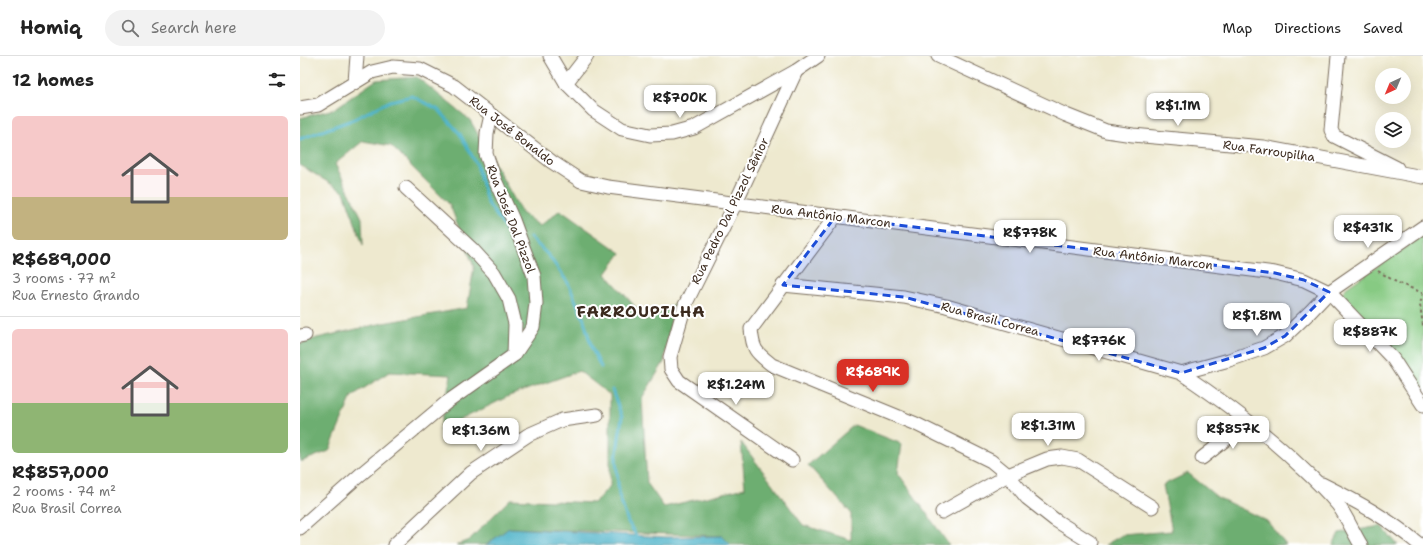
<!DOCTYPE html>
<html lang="en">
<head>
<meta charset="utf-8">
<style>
	:root { --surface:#fff; --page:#f2f2f2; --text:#222; --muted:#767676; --line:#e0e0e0; --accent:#d93025 }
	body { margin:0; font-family:"Shantell Sans",sans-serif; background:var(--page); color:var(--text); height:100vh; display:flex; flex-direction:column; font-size:15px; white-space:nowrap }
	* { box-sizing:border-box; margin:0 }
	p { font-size:13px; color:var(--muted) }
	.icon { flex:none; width:22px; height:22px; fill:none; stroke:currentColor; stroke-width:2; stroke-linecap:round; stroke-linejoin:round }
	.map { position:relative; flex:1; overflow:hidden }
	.sheet { display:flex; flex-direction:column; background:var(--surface); width:300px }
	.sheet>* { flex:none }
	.needle { width:26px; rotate:224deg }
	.controls { position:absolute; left:1075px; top:12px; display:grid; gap:8px }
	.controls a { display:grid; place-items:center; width:36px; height:36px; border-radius:50%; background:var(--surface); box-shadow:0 4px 16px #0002; font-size:20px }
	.price { position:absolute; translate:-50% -34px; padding:0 9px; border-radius:8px; background:#fff; color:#222; font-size:13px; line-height:26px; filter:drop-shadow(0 1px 2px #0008) }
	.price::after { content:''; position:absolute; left:50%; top:24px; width:12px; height:9px; margin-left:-6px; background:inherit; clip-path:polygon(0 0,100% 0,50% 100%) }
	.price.active { background:var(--accent); color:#fff }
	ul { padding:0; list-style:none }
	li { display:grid; align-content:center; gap:8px; height:212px; padding:0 12px }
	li+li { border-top:1px solid var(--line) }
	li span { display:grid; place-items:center; height:124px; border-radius:6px; color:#555 }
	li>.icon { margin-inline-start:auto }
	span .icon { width:72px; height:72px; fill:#fffc; stroke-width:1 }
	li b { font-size:17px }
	h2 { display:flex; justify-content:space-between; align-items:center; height:48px; padding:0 12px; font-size:17px }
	header { display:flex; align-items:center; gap:24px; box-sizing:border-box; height:56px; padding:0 20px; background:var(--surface); border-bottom:1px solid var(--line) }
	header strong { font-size:19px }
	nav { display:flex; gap:22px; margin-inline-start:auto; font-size:14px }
	.search { width:280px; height:36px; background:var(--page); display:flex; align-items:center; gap:10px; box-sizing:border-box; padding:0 14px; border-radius:22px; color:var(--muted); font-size:15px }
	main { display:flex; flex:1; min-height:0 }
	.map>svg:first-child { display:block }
</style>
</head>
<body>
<header>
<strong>Homiq</strong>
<div class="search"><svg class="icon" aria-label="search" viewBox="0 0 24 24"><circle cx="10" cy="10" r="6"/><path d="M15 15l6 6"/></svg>Search here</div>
<nav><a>Map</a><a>Directions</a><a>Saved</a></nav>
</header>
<main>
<section class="sheet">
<h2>12 homes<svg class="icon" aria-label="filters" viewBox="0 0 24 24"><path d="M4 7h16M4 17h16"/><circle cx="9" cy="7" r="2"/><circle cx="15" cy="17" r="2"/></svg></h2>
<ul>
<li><span style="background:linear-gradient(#f6c9c9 65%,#c2b280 0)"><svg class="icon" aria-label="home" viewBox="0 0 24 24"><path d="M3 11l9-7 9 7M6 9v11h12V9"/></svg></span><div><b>R$689,000</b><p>3 rooms · 77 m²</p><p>Rua Ernesto Grando</p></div></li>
<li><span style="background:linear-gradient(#f6c9c9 60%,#8fb573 0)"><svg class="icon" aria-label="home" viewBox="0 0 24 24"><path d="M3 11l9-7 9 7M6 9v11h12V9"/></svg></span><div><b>R$857,000</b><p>2 rooms · 74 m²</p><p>Rua Brasil Correa</p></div></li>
</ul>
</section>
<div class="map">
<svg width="1123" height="489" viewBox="0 0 1123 489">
	<rect width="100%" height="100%" fill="#fff"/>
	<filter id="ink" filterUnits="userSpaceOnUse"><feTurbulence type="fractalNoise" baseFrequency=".025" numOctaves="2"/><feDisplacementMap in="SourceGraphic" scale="8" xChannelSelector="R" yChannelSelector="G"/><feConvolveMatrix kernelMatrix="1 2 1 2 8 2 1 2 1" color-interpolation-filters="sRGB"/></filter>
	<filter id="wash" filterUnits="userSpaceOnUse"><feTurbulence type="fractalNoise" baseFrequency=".012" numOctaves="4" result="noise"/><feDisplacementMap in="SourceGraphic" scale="16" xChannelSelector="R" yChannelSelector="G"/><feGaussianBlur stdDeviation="0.9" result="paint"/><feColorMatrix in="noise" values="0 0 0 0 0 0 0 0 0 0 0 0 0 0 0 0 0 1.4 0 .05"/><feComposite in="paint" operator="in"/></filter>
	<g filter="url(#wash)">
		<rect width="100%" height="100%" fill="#eee9cf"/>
		<path fill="#87ca83" stroke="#617a50" d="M1123 179V339L1040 241 1046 232Z"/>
		<g fill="#6dae71" stroke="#546c48">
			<path d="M117 21 170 64 222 157 240 170 260 154 321 197 306 218 347 264 377 246 371 264 364 306 342 342 347 427 364 451 445 432 441 386 503 469 551 484V457L508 409 554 369 602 388 598 417 649 489H431L422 480 209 472 186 489H156L169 484 210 443 294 447 310 430V339L279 315 209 340 140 374 151 319 89 316 52 340 29 395 0 406V288L17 282 83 267 167 252 174 211 150 149 91 90 63 85 35 108 62 162 63 189 44 136 0 109V62L34 53 76 24Z"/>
			<path d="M888 417 917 441 967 465 986 489H805L822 479 872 475 863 429Z"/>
			<path d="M1081 470 1098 489H1033L1039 477Z"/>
		</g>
		<path fill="#48b1c7" stroke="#426e72" d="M209 472 366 481 422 480 431 489H186Z"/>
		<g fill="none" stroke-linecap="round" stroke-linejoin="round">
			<g stroke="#48b1c7" stroke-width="3">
				<path d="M0 83 52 64 90 45 112 40 139 54 160 78 177 109 187 146 207 175"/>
				<path d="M230 181 249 200 268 227 284 264 292 293 301 311"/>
				<path d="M312 334 322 361 316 403 319 439 328 466 342 489"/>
			</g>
		</g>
	</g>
	<g filter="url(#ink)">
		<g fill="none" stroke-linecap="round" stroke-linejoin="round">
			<g stroke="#7a6d5c" stroke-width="15">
				<g id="minor">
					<path d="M250 0 266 27 293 54 322 73 350 79 372 78 394 72 496 15 518 0"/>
					<path d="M638 0 766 59 806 75 833 79 963 91 1123 121"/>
					<path d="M1038 0 1031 74 1034 80 1097 112"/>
					<path d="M55 26 57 0"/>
					<path d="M266 27 287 0"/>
					<path d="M0 52 18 49 72 16 93 11 120 13 154 30 252 106 281 125 308 131 975 217 1004 224 1029 236 1093 303 1123 349"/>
					<path d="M106 132 172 193 194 217 209 243 215 268 214 299"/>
					<path d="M535 161 451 273C453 295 456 296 472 309L616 368 691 405 708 419 727 442 755 464 790 486"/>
					<path d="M483 229 604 241 646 250 881 317C923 345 965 376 1002 412 1014 423 1027 436 1038 449 1047 461 1053 476 1061 489"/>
					<path d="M0 280 5 279"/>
					<path d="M881 317 929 304 964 292 985 280 1010 256 1029 236 1123 171"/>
					<path d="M902 402 948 366"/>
					<path d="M492 404 379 325 371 313 370 301 385 249 435 148 496 15"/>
					<path d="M1022 428C1058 446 1089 463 1120 489"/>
					<path d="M642 456 708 419 747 403 762 401 778 404 852 451"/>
					<path d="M0 472 61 418 146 347 214 299 233 271 236 247 234 220 213 164 195 124 186 98 187 77 191 59"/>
					<path d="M94 489 171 417 228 379 262 364 297 359"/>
				</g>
			</g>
			<g stroke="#7a6d5c" stroke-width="2" stroke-dasharray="3 3" stroke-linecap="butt">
				<path d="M1078 215 1096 226 1123 237"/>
				<path d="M1123 237 1120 248 1123 270"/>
			</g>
			<use href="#minor" stroke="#fff" stroke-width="13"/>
		</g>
	</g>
	<path fill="#1d4ed8" fill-opacity="0.2" stroke="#1d4ed8" stroke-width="3" stroke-dasharray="8 5" stroke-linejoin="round" d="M535 161 975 217 1004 224 1029 236 985 280 964 292 881 317 604 241 483 229Z"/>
	<g text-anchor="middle" stroke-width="4" stroke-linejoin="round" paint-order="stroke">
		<g font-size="12" fill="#3b2a1e" stroke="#fff">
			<text transform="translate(212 75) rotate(38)" y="4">Rua José Bonaldo</text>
			<text transform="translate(969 95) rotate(8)" y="4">Rua Farroupilha</text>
			<text transform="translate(430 155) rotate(-64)" y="4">Rua Pedro Dal Pizzol Sênior</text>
			<text transform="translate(531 160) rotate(7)" y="4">Rua Antônio Marcon</text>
			<text transform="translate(211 163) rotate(69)" y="4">Rua José Dal Pizzol</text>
			<text transform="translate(853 202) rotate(7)" y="4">Rua Antônio Marcon</text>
			<text transform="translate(690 263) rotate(15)" y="4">Rua Brasil Correa</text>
		</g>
		<g font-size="16" font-weight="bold" letter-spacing="1" fill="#3b2a1e" stroke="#fff">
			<text x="341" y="261">FARROUPILHA</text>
		</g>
	</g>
</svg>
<div class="controls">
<a><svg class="needle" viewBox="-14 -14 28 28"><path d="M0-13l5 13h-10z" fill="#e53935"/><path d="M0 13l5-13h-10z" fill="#767676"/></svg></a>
<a><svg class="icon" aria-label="layers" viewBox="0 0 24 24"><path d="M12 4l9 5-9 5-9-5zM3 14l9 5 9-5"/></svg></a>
</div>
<b class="price" style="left:380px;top:63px">R$700K</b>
<b class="price" style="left:878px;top:71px">R$1.1M</b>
<b class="price" style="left:1068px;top:193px">R$431K</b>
<b class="price" style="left:730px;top:198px">R$778K</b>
<b class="price" style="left:957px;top:281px">R$1.8M</b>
<b class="price" style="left:1070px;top:297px">R$887K</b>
<b class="price" style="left:799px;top:306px">R$776K</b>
<b class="price active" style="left:573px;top:337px">R$689K</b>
<b class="price" style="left:436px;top:350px">R$1.24M</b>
<b class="price" style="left:748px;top:391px">R$1.31M</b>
<b class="price" style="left:933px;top:394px">R$857K</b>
<b class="price" style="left:181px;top:396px">R$1.36M</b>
</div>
</main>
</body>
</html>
